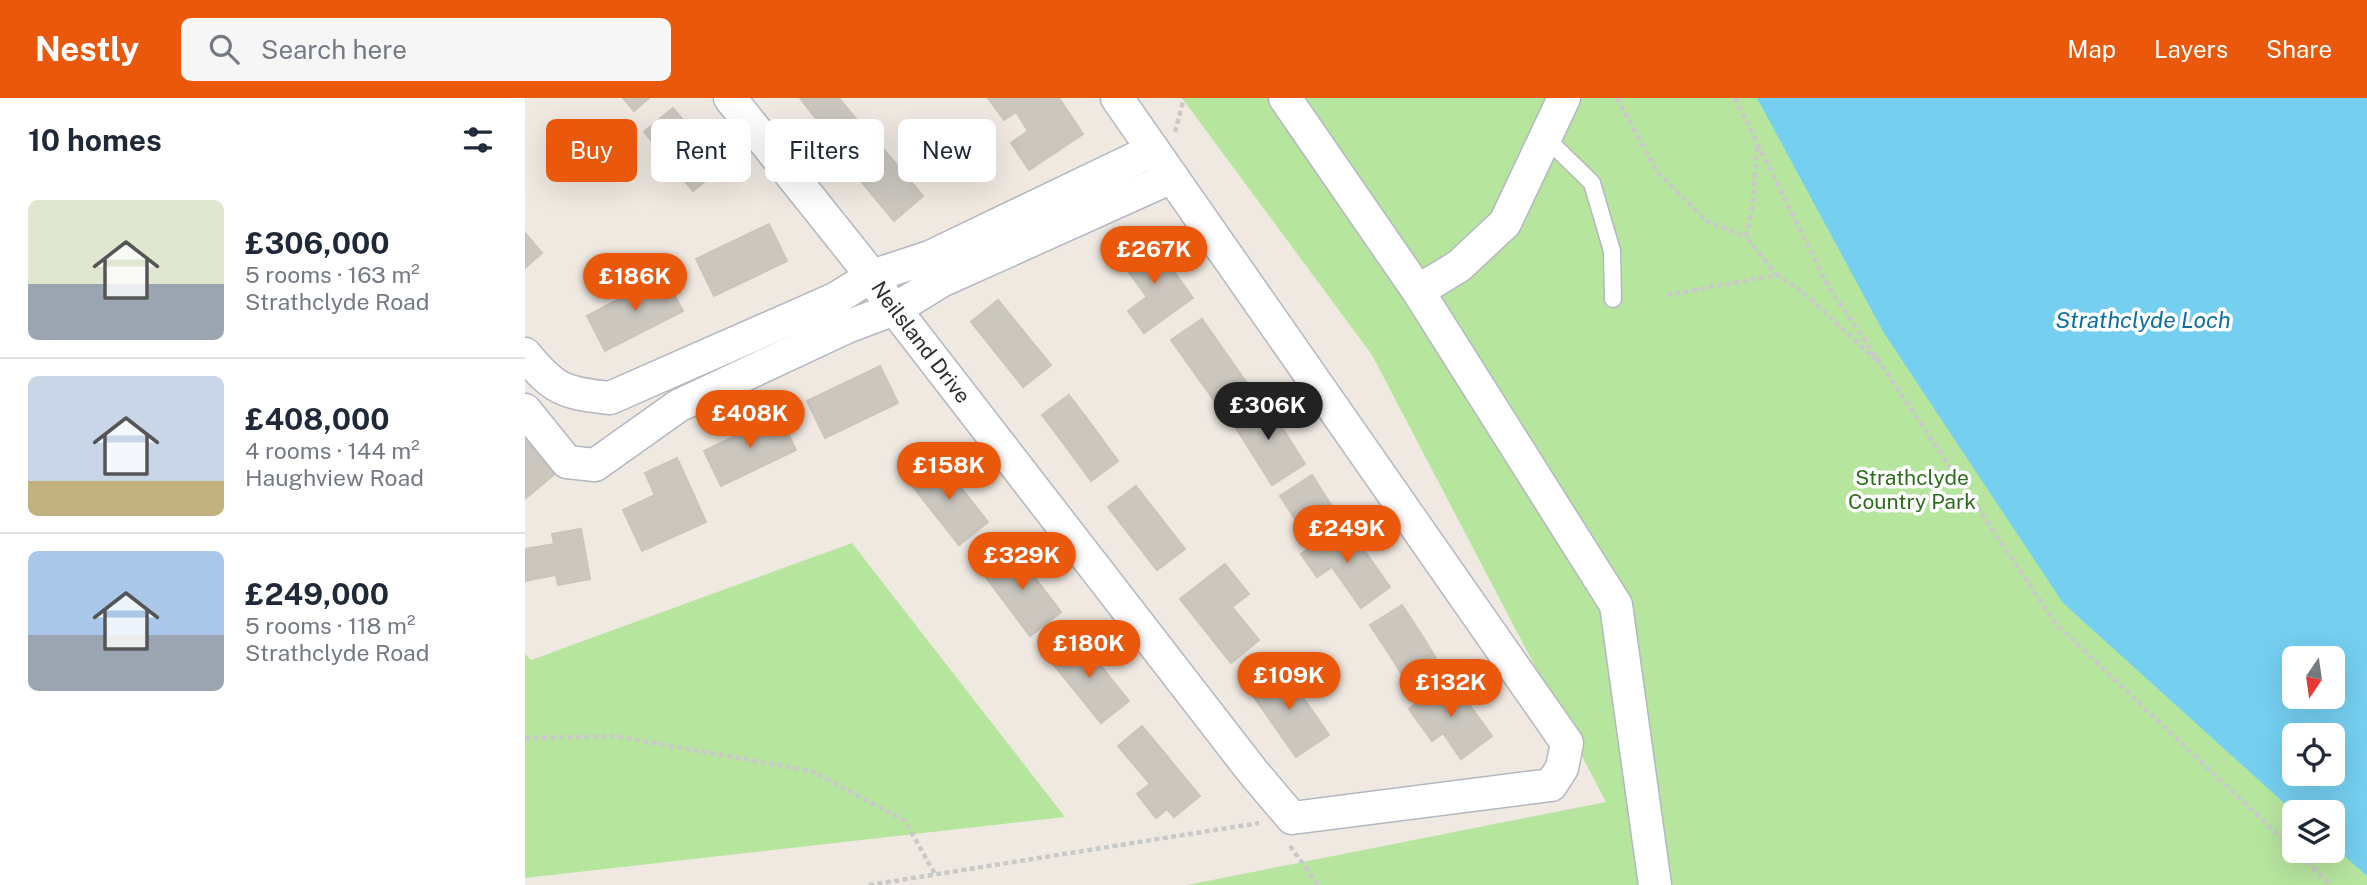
<!DOCTYPE html>
<html lang="en">
<head>
<meta charset="utf-8">
<style>
	:root { --surface:#fff; --page:#f6f6f7; --text:#1f2937; --muted:#747a83; --line:#e0e1e3; --accent:#ea580c }
	body { margin:0; font-family:"Public Sans",sans-serif; background:var(--page); color:var(--text); height:100vh; display:flex; flex-direction:column; font-size:26px; white-space:nowrap }
	* { box-sizing:border-box; margin:0 }
	p { font-size:23px; color:var(--muted) }
	.icon { flex:none; width:38px; height:38px; fill:none; stroke:currentColor; stroke-width:2; stroke-linecap:round; stroke-linejoin:round }
	.map { position:relative; flex:1; overflow:hidden }
	.drawer { display:flex; flex-direction:column; background:var(--surface); width:525px }
	.drawer>* { flex:none }
	.top-card { position:absolute; left:21px; top:21px; width:665px; height:63px; display:flex; gap:14px }
	.needle { width:46px; rotate:193deg }
	.fabs { position:absolute; left:1757px; top:548px; display:grid; gap:14px }
	.fabs a { display:grid; place-items:center; width:63px; height:63px; border-radius:10px; background:var(--surface); box-shadow:0 7px 28px #0002; font-size:35px }
	.price { position:absolute; translate:-50% -60px; padding:0 16px; border-radius:24px; background:var(--accent); color:#fff; font-size:23px; line-height:46px; filter:drop-shadow(0 2px 4px #0008) }
	.price::after { content:''; position:absolute; left:50%; top:42px; width:21px; height:16px; margin-left:-10px; background:inherit; clip-path:polygon(0 0,100% 0,50% 100%) }
	.price.active { background:#222; color:#fff }
	ul { padding:0; list-style:none }
	li { display:flex; align-items:center; gap:21px; height:175px; padding:0 28px }
	li+li { border-top:2px solid var(--line) }
	li span { display:grid; place-items:center; flex:none; width:196px; height:140px; border-radius:10px; color:#555 }
	li>.icon { margin-inline-start:auto }
	span .icon { width:84px; height:84px; fill:#fffc; stroke-width:1 }
	li b { font-size:30px }
	h2 { display:flex; justify-content:space-between; align-items:center; height:84px; padding:0 28px; font-size:30px }
	.pill { padding:0 24px; border-radius:10px; background:var(--surface); box-shadow:0 7px 28px #0002; font-size:24px; line-height:63px }
	.pill.active { background:var(--accent); color:#fff }
	header { display:flex; align-items:center; gap:42px; box-sizing:border-box; height:98px; padding:0 35px; background:var(--accent); color:#fff }
	header strong { font-size:33px }
	nav { display:flex; gap:38px; margin-inline-start:auto; font-size:24px }
	.search { width:490px; height:63px; background:var(--page); display:flex; align-items:center; gap:18px; box-sizing:border-box; padding:0 24px; border-radius:10px; color:var(--muted); font-size:26px }
	main { display:flex; flex:1; min-height:0 }
	.map>svg:first-child { display:block }
</style>
</head>
<body>
<header>
<strong>Nestly</strong>
<div class="search"><svg class="icon" aria-label="search" viewBox="0 0 24 24"><circle cx="10" cy="10" r="6"/><path d="M15 15l6 6"/></svg>Search here</div>
<nav><a>Map</a><a>Layers</a><a>Share</a></nav>
</header>
<main>
<section class="drawer">
<h2>10 homes<svg class="icon" aria-label="filters" viewBox="0 0 24 24"><path d="M4 7h16M4 17h16"/><circle cx="9" cy="7" r="2"/><circle cx="15" cy="17" r="2"/></svg></h2>
<ul>
<li><span style="background:linear-gradient(#dfe7d0 60%,#9aa5b1 0)"><svg class="icon" aria-label="home" viewBox="0 0 24 24"><path d="M3 11l9-7 9 7M6 9v11h12V9"/></svg></span><div><b>£306,000</b><p>5 rooms · 163 m²</p><p>Strathclyde Road</p></div></li>
<li><span style="background:linear-gradient(#c9d6e8 75%,#c2b280 0)"><svg class="icon" aria-label="home" viewBox="0 0 24 24"><path d="M3 11l9-7 9 7M6 9v11h12V9"/></svg></span><div><b>£408,000</b><p>4 rooms · 144 m²</p><p>Haughview Road</p></div></li>
<li><span style="background:linear-gradient(#a9c7e8 60%,#9aa5b1 0)"><svg class="icon" aria-label="home" viewBox="0 0 24 24"><path d="M3 11l9-7 9 7M6 9v11h12V9"/></svg></span><div><b>£249,000</b><p>5 rooms · 118 m²</p><p>Strathclyde Road</p></div></li>
</ul>
</section>
<div class="map">
<svg width="1842" height="787" viewBox="0 0 1842 787">
	<rect width="100%" height="100%" fill="#efe9e1"/>
	<g fill="#b6e59e" fill-rule="evenodd">
		<path d="M657 0H1842V787H662L1081 704 847 257ZM1769 560H1808V598H1769ZM1769 637H1808V676H1769ZM1769 714H1808V752H1769Z"/>
		<path d="M327 445 540 719 0 780V556L6 562Z"/>
	</g>
	<path fill="#75cff0" fill-rule="evenodd" d="M1232 0H1842V778L1808 748V714H1769L1538 505 1359 235ZM1769 560H1808V598H1769ZM1769 637H1808V676H1769Z"/>
	<g fill="#cbc7bf" stroke="#cbc5ba" stroke-width="2">
		<path d="M98 0H124L109 13Z"/>
		<path d="M275 0H314L332 22 307 41Z"/>
		<path d="M463 0H534L558 36 504 72 486 45 503 33 491 14 479 22Z"/>
		<path d="M148 10 197 69 168 93 119 34Z"/>
		<path d="M349 40 398 98 369 123 320 64Z"/>
		<path d="M244 126 262 163 189 198 171 161Z"/>
		<path d="M0 135 17 155 0 170Z"/>
		<path d="M625 140 668 200 619 235 603 213 622 199 595 162Z"/>
		<path d="M139 177 158 213 80 253 62 218Z"/>
		<path d="M473 202 526 267 498 289 446 224Z"/>
		<path d="M677 221 721 284 691 305 646 242Z"/>
		<path d="M355 268 373 305 300 340 282 303Z"/>
		<path d="M544 297 569 330 542 350 517 317Z"/>
		<path d="M739 301 780 366 747 387 706 322Z"/>
		<path d="M254 317 271 352 196 388 179 353Z"/>
		<path d="M569 330 593 363 566 383 542 350Z"/>
		<path d="M0 335 32 374 0 401Z"/>
		<path d="M152 360 181 424 117 453 98 412 130 397 120 375Z"/>
		<path d="M414 362 463 424 434 447 385 385Z"/>
		<path d="M787 377 808 410 776 430 755 398Z"/>
		<path d="M611 388 660 451 632 472 583 409Z"/>
		<path d="M820 425 865 489 836 510 807 469 792 479 776 456Z"/>
		<path d="M56 431 65 481 33 487 31 477 0 483V451L29 446 27 436Z"/>
		<path d="M488 451 536 514 505 538 457 474Z"/>
		<path d="M700 466 724 496 707 509 734 542 706 565 655 501Z"/>
		<path d="M877 507 898 539 866 559 845 527Z"/>
		<path d="M552 538 604 603 576 625 524 561Z"/>
		<path d="M898 539 918 572 887 592 866 559Z"/>
		<path d="M757 569 804 637 771 659 724 592Z"/>
		<path d="M925 580 967 638 936 661 918 635 907 643 884 611Z"/>
		<path d="M617 628 675 698 649 719 642 711 631 720 612 696 625 686 593 648Z"/>
	</g>
	<g fill="none" stroke-linecap="round" stroke-linejoin="round">
		<g stroke="#b4b7c1" stroke-width="19">
			<path id="lane" d="M1020 39 1067 85 1087 153 1088 201"/>
		</g>
		<g stroke="#b4b7c1" stroke-width="35">
			<g id="street">
				<path id="s1" d="M205 0 347 178 358 196 728 674 767 720 1026 687 1037 670 1042 645 592 0"/>
				<path d="M760 0 893 193 1091 507 1130 787"/>
				<path d="M893 193 934 168 980 125 1039 0"/>
				<path d="M0 256C29 292 39 295 85 300L310 201 347 178 405 159 628 52"/>
				<path d="M0 312 42 364 70 367 153 308 324 228 372 210 416 183 647 79"/>
			</g>
		</g>
		<g stroke="#c9c9c9" stroke-width="4.5" stroke-dasharray="5 3.5" stroke-linecap="butt">
			<path d="M1092 0 1133 75 1181 123 1221 139"/>
			<path d="M1210 0 1303 188 1531 526 1769 752"/>
			<path d="M650 34 659 0"/>
			<path d="M1232 49 1227 112 1221 139 1252 177"/>
			<path d="M1142 197 1252 177 1279 195 1352 263"/>
			<path d="M0 640 89 638 287 673 380 723 410 776"/>
			<path d="M765 748 793 787"/>
			<path d="M1769 752 1806 787"/>
			<path d="M344 787 734 725"/>
		</g>
		<use href="#lane" stroke="#fff" stroke-width="16"/>
		<use href="#street" stroke="#fff" stroke-width="32"/>
	</g>
	<g text-anchor="middle" stroke-width="7" stroke-linejoin="round" paint-order="stroke">
		<g font-size="21" fill="#2e2e2e" stroke="#fff">
			<text dy="7" stroke="none"><textPath href="#s1" startOffset="310">Neilsland Drive</textPath></text>
		</g>
		<g font-size="21" fill="#2c6e1b" stroke="#fff">
			<text x="1387" y="387">Strathclyde<tspan x="1387" dy="24">Country Park</tspan></text>
		</g>
		<g font-size="23" font-style="italic" fill="#0d6fa3" stroke="#fff">
			<text x="1618" y="230">Strathclyde Loch</text>
		</g>
	</g>
</svg>
<div class="fabs">
<a><svg class="needle" viewBox="-14 -14 28 28"><path d="M0-13l5 13h-10z" fill="#e53935"/><path d="M0 13l5-13h-10z" fill="#747a83"/></svg></a>
<a><svg class="icon" aria-label="locate" viewBox="0 0 24 24"><circle cx="12" cy="12" r="6"/><path d="M12 2v4M12 18v4M2 12h4M18 12h4"/></svg></a>
<a><svg class="icon" aria-label="layers" viewBox="0 0 24 24"><path d="M12 4l9 5-9 5-9-5zM3 14l9 5 9-5"/></svg></a>
</div>
<b class="price" style="left:629px;top:188px">£267K</b>
<b class="price" style="left:110px;top:215px">£186K</b>
<b class="price active" style="left:743px;top:344px">£306K</b>
<b class="price" style="left:225px;top:352px">£408K</b>
<b class="price" style="left:424px;top:404px">£158K</b>
<b class="price" style="left:822px;top:467px">£249K</b>
<b class="price" style="left:497px;top:494px">£329K</b>
<b class="price" style="left:564px;top:582px">£180K</b>
<b class="price" style="left:764px;top:614px">£109K</b>
<b class="price" style="left:926px;top:621px">£132K</b>
<div class="top-card">
<a class="pill active">Buy</a>
<a class="pill">Rent</a>
<a class="pill">Filters</a>
<a class="pill">New</a>
</div>
</div>
</main>
</body>
</html>
